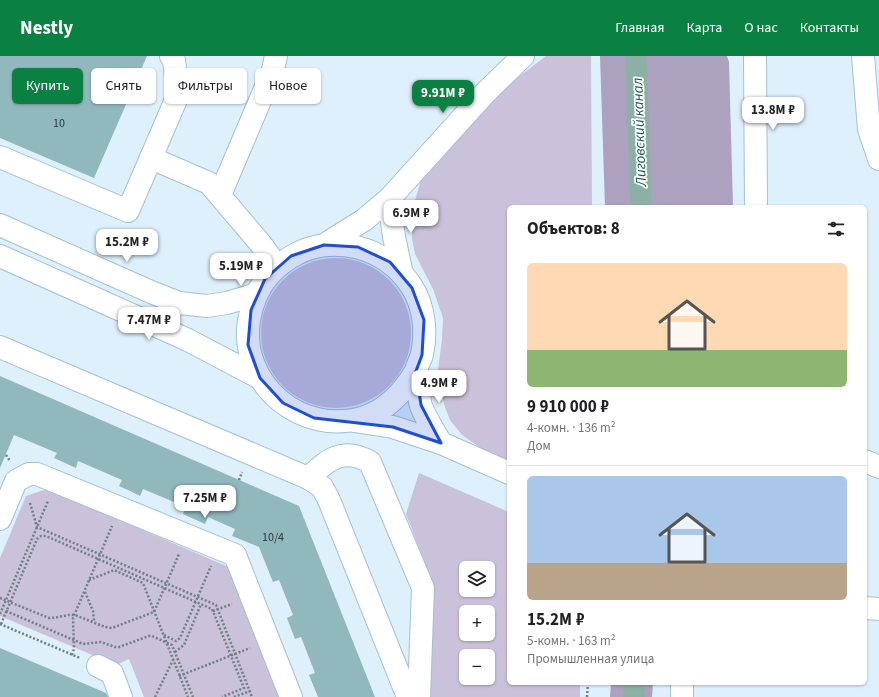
<!DOCTYPE html>
<html lang="ru">
<head>
<meta charset="utf-8">
<style>
	:root { --surface:#fff; --page:#f2f2f2; --text:#202124; --muted:#757577; --line:#e0e0e0; --accent:#0b8043 }
	body { margin:0; font-family:"Source Sans 3",sans-serif; background:var(--page); color:var(--text); height:100vh; display:flex; flex-direction:column; font-size:15px; white-space:nowrap }
	* { box-sizing:border-box; margin:0 }
	p { font-size:13px; color:var(--muted) }
	.icon { flex:none; width:22px; height:22px; fill:none; stroke:currentColor; stroke-width:2; stroke-linecap:round; stroke-linejoin:round }
	.map { position:relative; flex:1; overflow:hidden }
	.panel { position:absolute; left:507px; top:149px; width:360px; height:480px; display:flex; flex-direction:column; background:var(--surface); border-radius:6px; box-shadow:0 1px 3px #0004 }
	.panel>* { flex:none }
	.guide { position:absolute; left:12px; top:12px; width:380px; height:36px; display:flex; gap:8px }
	.fabs { position:absolute; left:459px; top:505px; display:grid; gap:8px }
	.fabs a { display:grid; place-items:center; width:36px; height:36px; border-radius:6px; background:var(--surface); box-shadow:0 1px 3px #0004; font-size:20px }
	.price { position:absolute; translate:-50% -34px; padding:0 9px; border-radius:8px; background:#fff; color:#222; font-size:13px; line-height:26px; filter:drop-shadow(0 1px 2px #0008) }
	.price::after { content:''; position:absolute; left:50%; top:24px; width:12px; height:9px; margin-left:-6px; background:inherit; clip-path:polygon(0 0,100% 0,50% 100%) }
	.price.on { background:var(--accent); color:#fff }
	ul { padding:0; list-style:none }
	li { display:grid; align-content:center; gap:8px; height:212px; padding:0 20px }
	li+li { border-top:1px solid var(--line) }
	li span { display:grid; place-items:center; height:124px; border-radius:6px; color:#555 }
	li>.icon { margin-inline-start:auto }
	span .icon { width:72px; height:72px; fill:#fffc; stroke-width:1 }
	li b { font-size:17px }
	h2 { display:flex; justify-content:space-between; align-items:center; height:48px; padding:0 20px; font-size:17px }
	.pill { padding:0 14px; border-radius:6px; background:var(--surface); box-shadow:0 1px 3px #0004; font-size:14px; line-height:36px }
	.pill.on { background:var(--accent); color:#fff }
	header { display:flex; align-items:center; gap:24px; box-sizing:border-box; height:56px; padding:0 20px; background:var(--accent); color:#fff }
	header strong { font-size:19px }
	nav { display:flex; gap:22px; margin-inline-start:auto; font-size:14px }
	.map>svg:first-child { display:block }
</style>
</head>
<body>
<header>
<strong>Nestly</strong>
<nav><a>Главная</a><a>Карта</a><a>О нас</a><a>Контакты</a></nav>
</header>
<div class="map">
<svg width="879" height="641" viewBox="0 0 879 641">
	<rect width="100%" height="100%" fill="#def0fc"/>
	<g fill="#cac1da" fill-rule="evenodd">
		<path d="M546 0H591L592 151H509V406L488 397 462 379 450 364 445 351 437 322 442 283 443 262 433 233 415 198 412 183V165L414 148 421 124 444 94 513 25Z"/>
		<circle cx="336" cy="277" r="75"/>
		<path d="M419 417 509 456V627H580V641H429L432 525 406 458ZM466 512H488V534H466ZM466 556H488V578H466ZM466 600H488V622H466Z"/>
		<path d="M47 433 231 512 282 641H144L129 603 116 609 0 560V502L26 440Z"/>
	</g>
	<g fill="#aca1be">
		<path d="M600 0H727L729 6 733 151H605Z"/>
		<path d="M611 627H653L652 641H610Z"/>
	</g>
	<g fill="none" stroke-linecap="round" stroke-linejoin="round">
		<g stroke="#8cb0a4" stroke-width="21">
			<path d="M636 0 641 151"/>
			<path d="M634 641V627"/>
		</g>
	</g>
	<g fill="#91b8bd">
		<path d="M0 0H147L94 122 0 82Z"/>
		<path d="M0 320 299 450 375 641H318L309 619 315 617 301 581 295 583 287 562 293 559 279 524 273 526 259 491 232 480 235 473 208 461 205 468 183 458 186 451 143 433 140 440 130 435 119 430 122 424 78 405 76 412 54 402 57 397 14 379 0 412Z"/>
		<path d="M0 592 106 637 108 641H0Z"/>
	</g>
	<g fill="none" stroke-linecap="round" stroke-linejoin="round">
		<g stroke="#a3c0d4" stroke-width="24">
			<g id="minor">
				<path d="M755 0 756 151"/>
				<path d="M863 0 869 73 879 103"/>
				<path d="M0 101 128 155 178 39 174 4 171 0"/>
				<path d="M151 102 209 127 260 187 277 210"/>
				<path d="M220 139 273 14 276 0"/>
				<path d="M389 143 394 181 402 218"/>
				<path d="M0 169 151 236 179 247 207 250 227 247 257 238"/>
				<path d="M324 189 364 164 389 143 485 37 523 0"/>
				<path d="M0 200 188 284 260 322"/>
				<path d="M0 291 308 422 322 431 329 444 408 641"/>
				<path d="M416 315C404 335 388 353 365 361 302 381 239 329 249 264 252 247 258 231 270 218 285 202 306 190 328 189 362 187 393 201 412 231 424 250 427 276 422 298 421 304 416 310 416 316 416 320 417 325 418 329 419 335 419 344 421 350 426 363 434 375 441 387"/>
				<path d="M354 365 393 371 441 387 509 417"/>
				<path d="M865 405 879 411"/>
				<path d="M308 422C329 403 342 391 370 406L423 532 419 641"/>
				<path d="M0 463 16 425 29 418H37L235 499 291 641"/>
				<path d="M865 552 879 553"/>
				<path d="M98 610 112 617 121 641"/>
				<path d="M682 627V641"/>
			</g>
		</g>
		<g stroke="#707e87" stroke-width="2.5" stroke-dasharray="2 2" stroke-linecap="butt">
			<path d="M6 399 10 405"/>
			<path d="M239 424 242 416"/>
			<path d="M30 447 37 471 216 549 252 641"/>
			<path d="M89 524 114 514 143 527 188 641"/>
			<path d="M85 536 93 555 94 565"/>
			<path d="M0 542 49 562C59 562 66 558 75 559L105 571 112 572 154 556 179 498"/>
			<path d="M6 555 83 588 101 586 115 591H119L149 580H152L172 589 193 641"/>
			<path d="M213 555 232 548"/>
			<path d="M0 558 48 445"/>
			<path d="M0 568 80 602"/>
			<path d="M1 568 37 483 41 480H46L212 553 244 632 222 641"/>
			<path d="M164 579 176 585 180 582 211 510"/>
			<path d="M175 596 184 589 201 548"/>
			<path d="M72 599 74 593 73 562 112 470"/>
			<path d="M179 620 250 592"/>
			<path d="M155 641 173 604"/>
			<path d="M234 641 250 635"/>
			<path d="M587 641 588 627"/>
		</g>
		<use href="#minor" stroke="#fff" stroke-width="22"/>
	</g>
	<path fill="#1d4ed8" fill-opacity="0.2" stroke="#1d4ed8" stroke-width="3" stroke-linejoin="round" d="M324 189 358 191 390 206 412 232 424 264 422 299 416 315 421 349 441 387 393 371 314 362 283 347 260 322 248 289 251 254 265 223 291 200Z"/>
	<g text-anchor="middle" stroke-width="3.5" stroke-linejoin="round" paint-order="stroke">
		<g font-size="12" fill="#2a3c42">
			<text x="59" y="71">10</text>
			<text x="273" y="485">10/4</text>
		</g>
		<g font-size="15" font-style="italic" fill="#165b4b" stroke="#fff">
			<text transform="translate(639 76) rotate(-92)" y="5">Лиговский канал</text>
		</g>
	</g>
</svg>
<div class="fabs">
<a><svg class="icon" aria-label="layers" viewBox="0 0 24 24"><path d="M12 4l9 5-9 5-9-5zM3 14l9 5 9-5"/></svg></a>
<a>+</a>
<a>−</a>
</div>
<b class="price on" style="left:443px;top:58px">9.91M ₽</b>
<b class="price" style="left:773px;top:75px">13.8M ₽</b>
<b class="price" style="left:411px;top:178px">6.9M ₽</b>
<b class="price" style="left:127px;top:207px">15.2M ₽</b>
<b class="price" style="left:241px;top:231px">5.19M ₽</b>
<b class="price" style="left:149px;top:285px">7.47M ₽</b>
<b class="price" style="left:439px;top:348px">4.9M ₽</b>
<b class="price" style="left:205px;top:463px">7.25M ₽</b>
<div class="guide">
<a class="pill on">Купить</a>
<a class="pill">Снять</a>
<a class="pill">Фильтры</a>
<a class="pill">Новое</a>
</div>
<section class="panel">
<h2>Объектов: 8<svg class="icon" aria-label="filters" viewBox="0 0 24 24"><path d="M4 7h16M4 17h16"/><circle cx="9" cy="7" r="2"/><circle cx="15" cy="17" r="2"/></svg></h2>
<ul>
<li><span style="background:linear-gradient(#ffd9b3 70%,#8fb573 0)"><svg class="icon" aria-label="home" viewBox="0 0 24 24"><path d="M3 11l9-7 9 7M6 9v11h12V9"/></svg></span><div><b>9 910 000 ₽</b><p>4-комн. · 136 m²</p><p>Дом</p></div></li>
<li><span style="background:linear-gradient(#a9c7e8 70%,#b9a48a 0)"><svg class="icon" aria-label="home" viewBox="0 0 24 24"><path d="M3 11l9-7 9 7M6 9v11h12V9"/></svg></span><div><b>15.2M ₽</b><p>5-комн. · 163 m²</p><p>Промышленная улица</p></div></li>
</ul>
</section>
</div>
</body>
</html>
